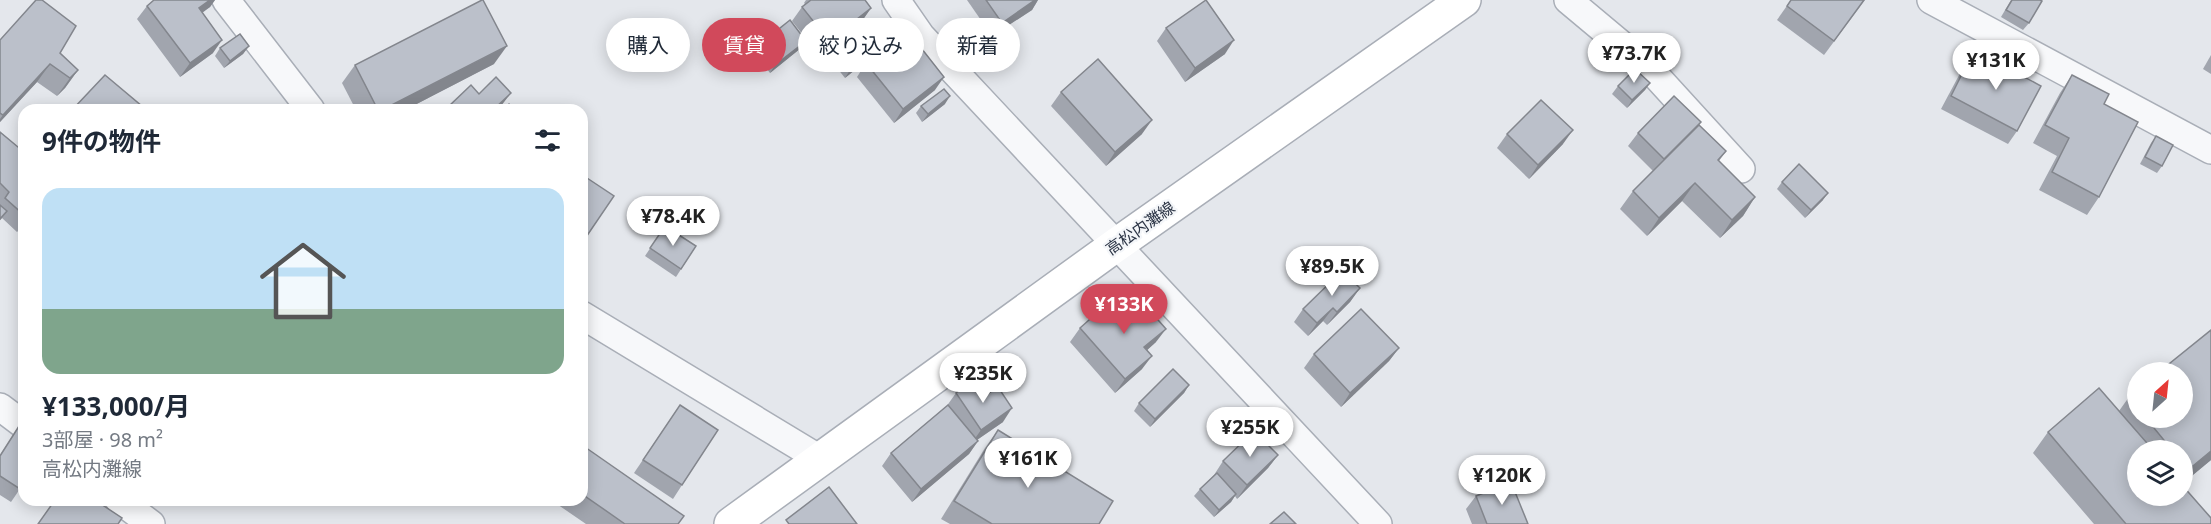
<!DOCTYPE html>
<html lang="ja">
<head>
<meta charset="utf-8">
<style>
	:root { --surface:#fff; --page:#f2f2f3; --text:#1f2937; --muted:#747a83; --accent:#d1495b }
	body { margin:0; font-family:"Noto Sans","Noto Sans JP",sans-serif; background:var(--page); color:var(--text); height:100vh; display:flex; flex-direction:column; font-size:22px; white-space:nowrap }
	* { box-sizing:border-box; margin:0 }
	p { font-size:20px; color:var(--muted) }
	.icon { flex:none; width:33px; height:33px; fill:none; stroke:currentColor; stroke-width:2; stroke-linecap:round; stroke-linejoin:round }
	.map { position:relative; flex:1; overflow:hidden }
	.sheet { position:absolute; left:18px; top:104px; width:570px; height:402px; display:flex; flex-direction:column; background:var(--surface); border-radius:18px; box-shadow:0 3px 15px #0003 }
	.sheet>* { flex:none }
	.guide { position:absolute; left:606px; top:18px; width:570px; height:54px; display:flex; gap:12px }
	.needle { width:39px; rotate:27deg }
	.controls { position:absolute; left:2127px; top:362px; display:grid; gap:12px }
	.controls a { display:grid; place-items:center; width:66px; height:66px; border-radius:50%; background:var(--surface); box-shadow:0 3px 15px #0003; font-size:30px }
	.price { position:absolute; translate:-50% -51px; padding:0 14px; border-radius:21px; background:#fff; color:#222; font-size:20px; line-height:39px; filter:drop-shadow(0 2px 3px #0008) }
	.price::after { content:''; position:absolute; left:50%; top:36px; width:18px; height:14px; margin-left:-9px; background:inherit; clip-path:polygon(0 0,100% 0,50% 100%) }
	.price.current { background:var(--accent); color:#fff }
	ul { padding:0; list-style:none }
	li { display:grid; align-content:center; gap:12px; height:318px; padding:0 24px }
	li span { display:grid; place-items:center; height:186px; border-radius:18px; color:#555 }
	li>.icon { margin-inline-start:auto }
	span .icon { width:108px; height:108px; fill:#fffc; stroke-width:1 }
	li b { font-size:26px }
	h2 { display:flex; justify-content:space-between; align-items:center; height:72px; padding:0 24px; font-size:26px }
	.tag { padding:0 21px; border-radius:27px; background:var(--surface); box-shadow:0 3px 15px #0003; font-size:21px; line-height:54px }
	.tag.current { background:var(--accent); color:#fff }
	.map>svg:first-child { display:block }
</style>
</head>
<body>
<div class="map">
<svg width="2211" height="524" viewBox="0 0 2211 524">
	<rect width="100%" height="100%" fill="#e4e7ec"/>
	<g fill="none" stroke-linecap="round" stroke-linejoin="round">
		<g stroke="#a9aeb7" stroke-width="30">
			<g id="street">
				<path d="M226 0 311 110"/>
				<path d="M896 0 921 36 1378 524"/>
				<path d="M1568 0 1647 66 1741 169"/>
				<path d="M1931 0 2211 150"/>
				<path d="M582 315 820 459"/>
				<path d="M0 407 24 425"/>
				<path d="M119 500 151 524"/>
			</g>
		</g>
		<g stroke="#a9aeb7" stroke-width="36">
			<path id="secondary" d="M731 524 1116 245 1464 0"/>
		</g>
		<use href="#street" stroke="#f7f8fa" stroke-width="27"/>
		<use href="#secondary" stroke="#fff" stroke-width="33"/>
	</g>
	<g fill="#a1a5ae">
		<path d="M154 0H215L210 7 202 12 213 53 180 77 137 19 147 6Z"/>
		<path d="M806 0H865L871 8 862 21 819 55 792 21 802 7 805 4 804 3Z"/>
		<path d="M967 0H1038L1032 10 992 36Z"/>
		<path d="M1791 0H1865L1824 55 1777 20Z"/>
		<path d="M2011 0H2040L2029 23 2023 30 2001 17Z"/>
		<path d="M1166 28 1225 54 1185 82 1157 41Z"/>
		<path d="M0 40 60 53 78 70 65 88 57 96 37 82 0 122Z"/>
		<path d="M759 45 801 48 770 73 754 52Z"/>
		<path d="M249 46 243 54 224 68 215 56 220 48Z"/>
		<path d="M1974 50 2017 131 2008 144 1941 109 1965 64Z"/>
		<path d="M2211 55V74L2203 69Z"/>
		<path d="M872 56 845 78 837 68 843 61Z"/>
		<path d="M866 63 935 90 894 123 857 77Z"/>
		<path d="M494 64 405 110H356L342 83 355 65Z"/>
		<path d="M2072 75 2104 104 2099 197 2087 215 2039 190 2057 156 2033 143 2060 93Z"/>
		<path d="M1650 83 1645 90 1627 108 1612 94 1618 86Z"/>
		<path d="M1061 92 1142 134 1106 166 1051 106Z"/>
		<path d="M945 104 922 122 916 113 921 106Z"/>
		<path d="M1701 122 1699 125 1726 151 1719 161 1755 197 1743 216 1720 238 1682 201 1647 236 1620 209 1633 191 1653 171 1628 146 1638 133Z"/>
		<path d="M0 132 24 152V225L17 232 2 218 0 220Z"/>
		<path d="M1507 134 1563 144 1529 179 1497 148Z"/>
		<path d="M2156 136 2162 166 2157 173 2140 164 2151 143Z"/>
		<path d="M1782 182 1823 200 1805 218 1777 189Z"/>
		<path d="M665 226 696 246 676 277 645 256Z"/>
		<path d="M1360 288 1350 302 1327 325 1323 321 1308 336 1294 322 1303 309Z"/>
		<path d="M1115 313 1156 342 1147 350 1142 369 1115 393 1070 342 1080 328Z"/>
		<path d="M2211 330V460L2182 484V450H2138L2211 524H2094L2033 453 2048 432 2119 411 2129 397 2138 390V417H2182Z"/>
		<path d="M1399 348 1389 361 1341 407 1304 368 1314 354Z"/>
		<path d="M1189 385 1184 393 1150 427 1134 411 1139 403Z"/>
		<path d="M956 393 1003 422 977 440 978 441 969 454 912 502 882 466 891 453 946 407Z"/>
		<path d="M680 405 682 485 673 499 634 473Z"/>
		<path d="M21 423 24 483 11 502 0 495V455Z"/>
		<path d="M998 430 1099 524H950L941 519 985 448Z"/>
		<path d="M582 445 678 524H586L551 500H582Z"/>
		<path d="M1278 455 1268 468 1237 499 1235 496 1231 502 1214 517 1194 496 1200 489 1214 475 1223 461Z"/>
		<path d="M1476 496 1528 524H1472L1466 509Z"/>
	</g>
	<g fill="#83868d">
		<path d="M210 0H215L210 7 190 22 199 8Z"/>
		<path d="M1035 0H1038L1032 10 992 36 1002 23Z"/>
		<path d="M871 8 862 21 819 55 829 41Z"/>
		<path d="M222 40 213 53 180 77 190 63Z"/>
		<path d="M1234 40 1225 54 1185 82 1195 68Z"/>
		<path d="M806 41 801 48 770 73 775 65Z"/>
		<path d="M249 46 243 54 224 68 230 61Z"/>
		<path d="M507 46 494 64 405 110H382Z"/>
		<path d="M877 49 872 56 845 78 850 70Z"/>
		<path d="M50 64 37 82 0 122V119L3 115Z"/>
		<path d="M78 70 65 88 57 96 70 78Z"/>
		<path d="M944 77 935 90 894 123 903 109Z"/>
		<path d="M1650 83 1645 90 1627 108 1632 100Z"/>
		<path d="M511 93 498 110H493Z"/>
		<path d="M950 96 945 104 922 122 928 114Z"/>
		<path d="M1152 120 1142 134 1106 166 1115 152Z"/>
		<path d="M1573 130 1563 144 1529 179 1538 165Z"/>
		<path d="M1695 183 1682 201 1647 236 1659 218Z"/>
		<path d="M1828 193 1823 200 1805 218 1811 210Z"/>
		<path d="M1755 197 1743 216 1720 238 1732 220Z"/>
		<path d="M1360 288 1350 302 1327 325 1337 312Z"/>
		<path d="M1333 308 1323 321 1308 336 1317 323Z"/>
		<path d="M1166 329 1156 342 1135 361 1144 347Z"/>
		<path d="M1399 348 1389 361 1341 407 1350 393Z"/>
		<path d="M1152 356 1142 369 1115 393 1125 379Z"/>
		<path d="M1189 385 1184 393 1150 427 1155 419Z"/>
		<path d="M1012 408 1003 422 971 444 981 430Z"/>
		<path d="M978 441 969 454 912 502 921 489Z"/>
		<path d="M2211 451V460L2182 484V478L2188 470Z"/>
		<path d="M1278 455 1268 468 1237 499 1247 485Z"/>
		<path d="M1236 494 1231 502 1214 517 1219 510Z"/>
	</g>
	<g fill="#bbc0ca" stroke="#83868d" stroke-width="1.5">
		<path d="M36 0H42L76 26 60 53 78 70 70 78 50 64 3 115 0 113V40Z"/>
		<path d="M154 0H210L199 8 222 40 190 63 147 6Z"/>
		<path d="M482 0H483L507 46 382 110H378L355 65Z"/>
		<path d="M811 0H865L871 8 829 41 802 7Z"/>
		<path d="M986 0H1035L1002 23Z"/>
		<path d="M1206 0 1234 40 1195 68 1166 28Z"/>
		<path d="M1791 0H1864L1834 41 1787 6Z"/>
		<path d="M2012 0H2040L2042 1 2029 23 2006 10Z"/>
		<path d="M790 20 806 41 775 65 759 45Z"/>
		<path d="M907 30 944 77 903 109 866 63Z"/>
		<path d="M240 34 249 46 230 61 220 48Z"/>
		<path d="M869 39 877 49 850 70 843 61Z"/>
		<path d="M1974 50 2041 86 2017 131 1951 96Z"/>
		<path d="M1098 59 1152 120 1115 152 1061 92Z"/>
		<path d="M1635 69 1650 83 1632 100 1618 86Z"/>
		<path d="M105 75 143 107 141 110H72Z"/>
		<path d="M2072 75 2109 94 2104 104 2138 122 2099 197 2052 172 2069 138 2045 125Z"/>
		<path d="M496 77 511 93 493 110H448L447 108 471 85 479 94Z"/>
		<path d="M944 89 950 96 928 114 921 106Z"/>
		<path d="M1674 96 1701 122 1664 159 1638 133Z"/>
		<path d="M1541 100 1573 130 1538 165 1507 134Z"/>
		<path d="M509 104 515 110H504Z"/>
		<path d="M1699 125 1726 151 1718 160 1755 197 1732 220 1695 183 1659 218 1633 191Z"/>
		<path d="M0 132 24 152V215L5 198 9 192 0 183Z"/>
		<path d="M2156 136 2173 145 2162 166 2145 157Z"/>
		<path d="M1799 164 1828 193 1811 210 1782 182Z"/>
		<path d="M587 178 614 196 582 243V185Z"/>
		<path d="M0 205 7 211 0 219Z"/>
		<path d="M665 226 696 246 681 269 650 248Z"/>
		<path d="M1342 271 1360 288 1337 312 1333 308 1317 323 1303 309Z"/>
		<path d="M1136 295 1166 329 1144 347 1152 356 1125 379 1080 328 1107 304 1115 313Z"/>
		<path d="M1361 309 1399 348 1350 393 1314 354Z"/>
		<path d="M2211 330V451L2188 470 2182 463V450H2172L2145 417H2182V372H2159Z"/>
		<path d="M1173 369 1189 385 1155 419 1139 403Z"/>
		<path d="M975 379 986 395 998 387 1012 408 981 430 956 393Z"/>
		<path d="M2099 388 2153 450H2138V495H2182V485L2211 518V524H2126L2048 432Z"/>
		<path d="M2138 390V408L2129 397Z"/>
		<path d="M680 405 718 430 682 485 643 460Z"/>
		<path d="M948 405 978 441 921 489 891 453Z"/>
		<path d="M21 423 24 424V483L20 489 0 476V456Z"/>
		<path d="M998 430 1113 501 1099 524H992L954 501Z"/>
		<path d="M1254 431 1278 455 1247 485 1223 461Z"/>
		<path d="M582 445 684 516 678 524H625L582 494Z"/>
		<path d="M1217 473 1236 494 1219 510 1200 489Z"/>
		<path d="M1511 482 1528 524H1487L1476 496Z"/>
		<path d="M829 487 857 524H789L786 520Z"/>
		<path d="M55 500H83L86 502 87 500H95L122 518 118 524H38Z"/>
		<path d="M1284 512 1296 524H1270Z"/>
	</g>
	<g text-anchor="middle" stroke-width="4.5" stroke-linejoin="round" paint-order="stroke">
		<g font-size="16" fill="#2b3445" stroke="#f4f6f9">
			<text transform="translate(1140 228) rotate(-35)" y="6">高松内灘線</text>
		</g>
	</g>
</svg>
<div class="controls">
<a><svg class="needle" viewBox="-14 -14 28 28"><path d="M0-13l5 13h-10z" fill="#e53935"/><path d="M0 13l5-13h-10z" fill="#747a83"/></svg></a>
<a><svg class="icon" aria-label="layers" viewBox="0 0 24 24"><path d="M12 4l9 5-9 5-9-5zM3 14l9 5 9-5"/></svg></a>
</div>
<b class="price" style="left:1634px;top:84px">¥73.7K</b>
<b class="price" style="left:1996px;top:91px">¥131K</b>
<b class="price" style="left:673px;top:247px">¥78.4K</b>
<b class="price" style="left:1332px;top:297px">¥89.5K</b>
<b class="price current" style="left:1124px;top:335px">¥133K</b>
<b class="price" style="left:983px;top:404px">¥235K</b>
<b class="price" style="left:1250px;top:458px">¥255K</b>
<b class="price" style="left:1028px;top:489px">¥161K</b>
<b class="price" style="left:1502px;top:506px">¥120K</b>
<div class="guide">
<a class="tag">購入</a>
<a class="tag current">賃貸</a>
<a class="tag">絞り込み</a>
<a class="tag">新着</a>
</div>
<section class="sheet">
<h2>9件の物件<svg class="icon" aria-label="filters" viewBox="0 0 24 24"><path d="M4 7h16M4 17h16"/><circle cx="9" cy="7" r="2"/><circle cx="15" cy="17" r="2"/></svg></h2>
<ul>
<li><span style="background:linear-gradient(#bfe0f5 65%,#7fa58c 0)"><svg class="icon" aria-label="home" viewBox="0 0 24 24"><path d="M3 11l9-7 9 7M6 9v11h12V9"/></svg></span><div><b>¥133,000/月</b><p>3部屋 · 98 m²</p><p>高松内灘線</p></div></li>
</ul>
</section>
</div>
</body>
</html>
